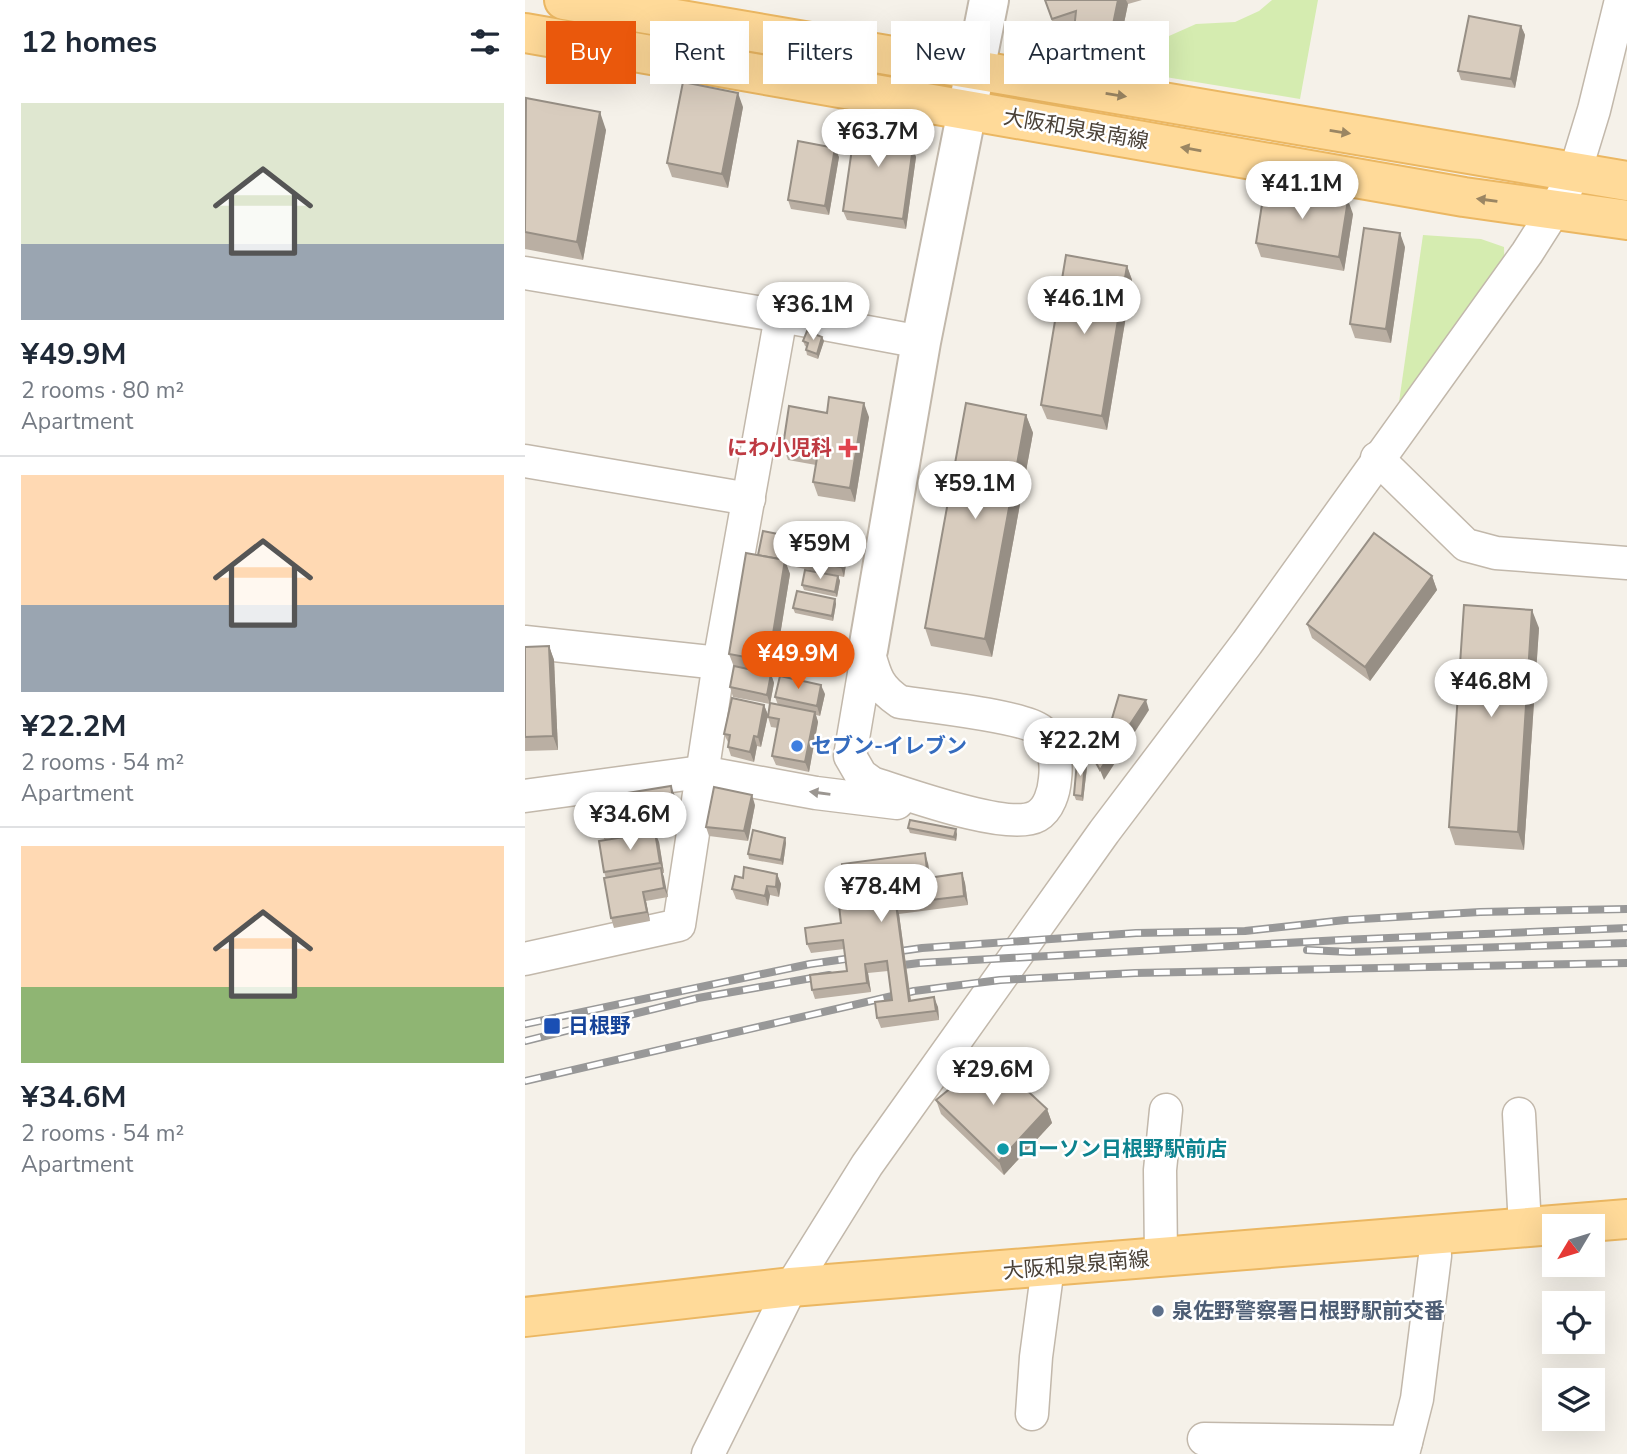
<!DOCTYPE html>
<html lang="en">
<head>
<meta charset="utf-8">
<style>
	:root { --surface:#fff; --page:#f6f6f7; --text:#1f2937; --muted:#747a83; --line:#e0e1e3; --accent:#ea580c }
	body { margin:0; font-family:"Nunito Sans","Noto Sans JP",sans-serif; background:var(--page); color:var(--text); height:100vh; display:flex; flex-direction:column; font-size:26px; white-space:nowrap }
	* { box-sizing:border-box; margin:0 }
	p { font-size:23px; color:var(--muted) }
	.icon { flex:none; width:38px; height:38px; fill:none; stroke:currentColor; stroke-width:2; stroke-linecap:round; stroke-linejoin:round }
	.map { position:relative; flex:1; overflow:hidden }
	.details { display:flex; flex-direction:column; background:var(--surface); width:525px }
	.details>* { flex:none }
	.guide { position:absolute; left:21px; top:21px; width:665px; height:63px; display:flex; gap:14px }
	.needle { width:46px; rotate:232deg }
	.controls { position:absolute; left:1017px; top:1214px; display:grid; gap:14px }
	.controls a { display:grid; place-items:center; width:63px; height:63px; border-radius:0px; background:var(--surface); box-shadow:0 7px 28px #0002; font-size:35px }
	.price { position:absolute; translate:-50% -60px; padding:0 16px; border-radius:24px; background:#fff; color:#222; font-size:23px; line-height:46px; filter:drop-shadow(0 2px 4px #0008) }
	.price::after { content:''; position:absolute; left:50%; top:42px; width:21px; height:16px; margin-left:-10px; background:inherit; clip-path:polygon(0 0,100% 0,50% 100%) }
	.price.active { background:var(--accent); color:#fff }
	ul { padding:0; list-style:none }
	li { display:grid; align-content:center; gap:14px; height:371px; padding:0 21px }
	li+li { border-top:2px solid var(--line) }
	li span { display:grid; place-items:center; height:217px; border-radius:0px; color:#555 }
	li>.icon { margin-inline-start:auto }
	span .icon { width:126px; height:126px; fill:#fffc; stroke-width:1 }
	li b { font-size:30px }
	h2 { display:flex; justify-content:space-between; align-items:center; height:84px; padding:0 21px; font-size:30px }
	.pill { padding:0 24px; border-radius:0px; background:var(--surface); box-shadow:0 7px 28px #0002; font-size:24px; line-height:63px }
	.pill.active { background:var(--accent); color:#fff }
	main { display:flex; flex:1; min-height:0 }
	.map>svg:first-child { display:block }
</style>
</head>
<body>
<main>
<section class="details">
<h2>12 homes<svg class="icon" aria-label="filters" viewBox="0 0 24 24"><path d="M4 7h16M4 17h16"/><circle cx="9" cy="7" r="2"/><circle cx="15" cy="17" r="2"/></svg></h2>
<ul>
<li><span style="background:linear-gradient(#dfe7d0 65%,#9aa5b1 0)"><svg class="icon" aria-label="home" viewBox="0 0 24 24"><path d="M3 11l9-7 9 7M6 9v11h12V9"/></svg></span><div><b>¥49.9M</b><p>2 rooms · 80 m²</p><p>Apartment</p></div></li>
<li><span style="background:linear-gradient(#ffd9b3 60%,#9aa5b1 0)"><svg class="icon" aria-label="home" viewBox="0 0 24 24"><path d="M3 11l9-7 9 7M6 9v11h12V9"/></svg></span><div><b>¥22.2M</b><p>2 rooms · 54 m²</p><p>Apartment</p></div></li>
<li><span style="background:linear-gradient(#ffd9b3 65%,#8fb573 0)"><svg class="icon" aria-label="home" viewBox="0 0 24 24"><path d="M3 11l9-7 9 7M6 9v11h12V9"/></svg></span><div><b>¥34.6M</b><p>2 rooms · 54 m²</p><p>Apartment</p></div></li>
</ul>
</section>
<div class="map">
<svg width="1102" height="1454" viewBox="0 0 1102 1454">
	<rect width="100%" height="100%" fill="#f5f1e9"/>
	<g fill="#d5ecb0">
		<path d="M747 0H793L775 99 610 72 626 44 671 24 710 22 734 11Z"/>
		<path d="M898 235 956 239 979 247 980 274 872 416Z"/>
	</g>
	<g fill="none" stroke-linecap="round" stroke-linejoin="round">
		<g stroke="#c2b8ab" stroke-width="35">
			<g id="minor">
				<path d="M0 273 256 316 396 342"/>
				<path d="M852 458 941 545 971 553 1102 563"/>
				<path d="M0 461 224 499"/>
				<path d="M0 642 194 663"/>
				<path d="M343 650C350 675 352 687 375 702 403 706 497 716 515 730 529 740 532 764 530 779 529 792 524 809 512 816 484 832 379 793 347 783L336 775 325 756Z"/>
				<path d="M0 796 176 772 291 793 372 803"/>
				<path d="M0 959 154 925 194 663 256 316"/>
				<path d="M994 1114 1000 1227"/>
				<path d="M636 1258 635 1170 641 1110"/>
				<path d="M507 1414 511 1357 523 1267"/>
				<path d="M679 1439 881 1442"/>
				<path d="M183 1454 266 1287 342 1165 579 832 722 643 1002 253 1030 209 1050 172 1069 110 1096 0"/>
				<path d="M878 1454 892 1399 910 1256 909 1235"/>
			</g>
		</g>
		<g stroke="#c2b8ab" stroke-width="42">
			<path id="tertiary" d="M343 650 396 342 464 0"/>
		</g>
		<g stroke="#ebb762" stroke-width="42">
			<g id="primary">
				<path d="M39 0 1102 181"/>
				<path d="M0 33 939 197 1102 220"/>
				<path d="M0 1317 266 1287 1102 1219"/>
			</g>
		</g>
		<use href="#minor" stroke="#fff" stroke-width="32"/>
		<use href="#tertiary" stroke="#fff" stroke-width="38"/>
		<use href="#primary" stroke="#ffda99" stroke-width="38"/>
		<g stroke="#989898" stroke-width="8">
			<g id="rail">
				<path d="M782 950 825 952 1102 943"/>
				<path d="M363 967 394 963 816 940 1102 928"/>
				<path d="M0 1024 285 964 397 948 611 933 720 931 820 920 955 912 1102 909"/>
				<path d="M0 1041 173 998 304 975"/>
				<path d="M0 1081 389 991 475 980 610 973 1102 963"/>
			</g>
		</g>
		<use href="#rail" stroke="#fff" stroke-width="5" stroke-dasharray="16" stroke-linecap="butt"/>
	</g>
	<g fill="#baafa3">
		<path d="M520 0H617L603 4 593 52 555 48 549 32 533 38Z"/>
		<path d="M996 26 1000 35 990 88 936 80 933 71Z"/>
		<path d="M0 102 81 130 58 260 0 249Z"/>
		<path d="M218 107 203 188 147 177 142 163Z"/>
		<path d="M358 117 361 126 391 157 381 229 322 220 318 211Z"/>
		<path d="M314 157 304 215 266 209 263 200Z"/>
		<path d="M828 214 819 271 736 257 731 243Z"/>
		<path d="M880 247 866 343 830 338 825 324Z"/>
		<path d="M602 266 607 280 582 430 522 419 516 405Z"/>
		<path d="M297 337 299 341 293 359 282 355 281 350 282 347 280 346 278 341Z"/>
		<path d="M302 413 344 417 330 502 293 496 288 482 291 465 263 460 258 446Z"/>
		<path d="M501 415 508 433 467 657 406 646 400 628Z"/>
		<path d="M306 531 308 536 306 546 319 548 322 558 319 577 261 565 265 574 251 660 245 659 243 673 246 674 249 683 245 704 208 697 205 687 209 667 204 654 233 555 269 539 279 541Z"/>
		<path d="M313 576 315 581 312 597 279 590 277 585Z"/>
		<path d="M907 576 912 590 845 681 787 638 782 624Z"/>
		<path d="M310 599 311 604 308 621 270 613 268 608Z"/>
		<path d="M1014 628 999 850 930 845 924 827Z"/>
		<path d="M24 646 29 660 33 750 0 751V647Z"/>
		<path d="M300 694 295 716 291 715 293 722 284 772 251 765 247 756 253 728 246 727 243 717 253 705 250 697Z"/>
		<path d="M239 705 243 715 236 747 232 746 229 762 206 756 203 747 204 744 199 734Z"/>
		<path d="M562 767 558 801 551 800 549 795Z"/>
		<path d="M150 796 155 827 79 839 76 829Z"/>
		<path d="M230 805 223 841 184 836 181 827Z"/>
		<path d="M383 828 432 834 431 841 385 833Z"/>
		<path d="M260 838 261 843 258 865 224 859 223 854Z"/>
		<path d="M134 842 139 873H137L143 897 121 901 125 921 89 928 86 918 81 878 79 872Z"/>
		<path d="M403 863 405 878 437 873 440 883 443 905 374 914 386 1000 413 1007 414 1020 356 1028 352 1018 367 1000 363 971 343 973 346 992 290 999 287 990 322 971 319 949 286 953 282 944 316 923 321 897Z"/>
		<path d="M252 874 256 884 254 897 245 895 243 906 211 899 207 889 218 878Z"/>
		<path d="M411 1100 522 1109 527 1123 479 1175 416 1114Z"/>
	</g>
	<g fill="#978f85">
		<path d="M593 0H601L603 4 593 52 586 34Z"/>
		<path d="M996 26 1000 35 990 88 986 79Z"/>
		<path d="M213 93 218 107 203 188 197 174Z"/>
		<path d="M75 112 81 130 58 260 52 242Z"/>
		<path d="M388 147 391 157 381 229 378 219Z"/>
		<path d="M310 148 314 157 304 215 300 206Z"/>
		<path d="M823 200 828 214 819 271 814 257Z"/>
		<path d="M875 233 880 247 866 343 861 329Z"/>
		<path d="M602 266 607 280 582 430 577 416Z"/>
		<path d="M297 337 299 341 293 359 292 354Z"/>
		<path d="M339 403 344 417 330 502 325 488Z"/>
		<path d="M501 415 508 433 467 657 460 639Z"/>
		<path d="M306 531 308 536 305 551 303 546Z"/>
		<path d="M319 548 322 558 319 577 316 567Z"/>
		<path d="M260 560 265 574 251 660 246 646Z"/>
		<path d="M313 576 315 581 312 597 310 592Z"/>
		<path d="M907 576 912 590 845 681 840 667Z"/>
		<path d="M310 599 311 604 308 621 307 616Z"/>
		<path d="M1007 610 1014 628 999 850 993 832Z"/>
		<path d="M240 645 245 659 243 674 237 660Z"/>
		<path d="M24 646 29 660 33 750 28 736Z"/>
		<path d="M246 674 249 683 245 704 242 695Z"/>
		<path d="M296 685 300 694 295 716 292 706Z"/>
		<path d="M621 700 624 710 579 780 575 770Z"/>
		<path d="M239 705 243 715 236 747 233 737Z"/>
		<path d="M290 712 293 722 284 772 280 762Z"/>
		<path d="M229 736 232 746 229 762 225 752Z"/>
		<path d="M560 762 562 767 558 801 557 796Z"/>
		<path d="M146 786 150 796 155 827 151 818Z"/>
		<path d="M227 795 230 805 223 841 219 831Z"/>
		<path d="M431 829 432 834 431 841 429 837Z"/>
		<path d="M130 832 134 842 139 873 135 863Z"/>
		<path d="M260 838 261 843 258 865 256 860Z"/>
		<path d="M400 853 403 863 406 887 403 878Z"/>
		<path d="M136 868 139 877 143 897 139 888Z"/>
		<path d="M437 873 440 883 443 905 439 896Z"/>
		<path d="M252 874 256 884 254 897 251 887Z"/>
		<path d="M242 886 245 895 243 906 240 896Z"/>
		<path d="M118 892 121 901 125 921 122 912Z"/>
		<path d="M371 904 374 914 387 1010 384 1001Z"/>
		<path d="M340 964 343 973 346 992 342 983Z"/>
		<path d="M409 997 413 1007 414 1020 411 1011Z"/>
		<path d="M522 1109 527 1123 479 1175 474 1161Z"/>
	</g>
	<g fill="#d8ccbe" stroke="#978f85" stroke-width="2">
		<path d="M520 0H593L586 34 549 30 551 11 527 19Z"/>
		<path d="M944 16 996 26 986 79 933 71Z"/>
		<path d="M158 82 213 93 197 174 142 163Z"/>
		<path d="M1 98 75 112 52 242 0 232Z"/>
		<path d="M332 114 358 117 357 126 375 128 388 147 378 219 318 211Z"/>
		<path d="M273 141 310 148 300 206 263 200Z"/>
		<path d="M740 185 823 200 814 257 731 243Z"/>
		<path d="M839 228 875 233 861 329 825 324Z"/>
		<path d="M541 255 602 266 577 416 516 405Z"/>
		<path d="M282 331 297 337 292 354 281 350 283 343 278 341Z"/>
		<path d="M304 397 339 403 325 488 288 482 293 452 258 446 264 406 302 413Z"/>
		<path d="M441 403 501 415 460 639 400 628Z"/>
		<path d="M281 527 306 531 303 545 279 541Z"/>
		<path d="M238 531 268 537V539L266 538 262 557 264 561 233 555Z"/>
		<path d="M849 533 907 576 840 667 782 624Z"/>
		<path d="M266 538 319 548 316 567 262 557Z"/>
		<path d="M221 553 260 560 246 646 240 645 237 660 204 654Z"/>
		<path d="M280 570 313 576 310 592 277 585Z"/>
		<path d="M272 591 310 599 307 616 268 608Z"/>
		<path d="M939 605 1007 610 993 832 924 827Z"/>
		<path d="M24 646 28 736 0 737V647Z"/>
		<path d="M209 666 246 674 242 695 205 687Z"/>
		<path d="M255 676 296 685 292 706 250 697Z"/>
		<path d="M594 695 621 700 575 770 570 761 577 730 583 732Z"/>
		<path d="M207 698 239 705 233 737 229 736 225 752 203 747 205 735 199 734Z"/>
		<path d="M245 703 290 712 280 762 247 756 254 719 243 717Z"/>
		<path d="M552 761 560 762 557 796 549 795Z"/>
		<path d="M146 786 151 818 76 829 71 798Z"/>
		<path d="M189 787 227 795 219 831 181 827Z"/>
		<path d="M385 820 431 829 429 837 383 828Z"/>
		<path d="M228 830 260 838 256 860 223 854Z"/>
		<path d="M130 832 135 863 79 872 74 841Z"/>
		<path d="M400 853 403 878 437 873 439 896 371 904 384 1001 409 997 411 1011 352 1018 350 1002 367 1000 362 961 340 964 342 983 287 990 285 975 322 971 318 940 282 944 280 928 316 923 313 897H321L317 864Z"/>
		<path d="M219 867 252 874 251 887 242 886 240 896 207 889 210 876 218 878Z"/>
		<path d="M136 868 139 888 118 892 122 912 86 918 79 878Z"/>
		<path d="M465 1056 522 1109 474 1161 411 1100Z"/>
	</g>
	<defs><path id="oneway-solid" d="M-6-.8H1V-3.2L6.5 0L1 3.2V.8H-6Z" transform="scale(1.75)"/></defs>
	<g fill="#9b8663">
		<use href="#oneway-solid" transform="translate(591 95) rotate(9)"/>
		<use href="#oneway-solid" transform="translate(815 132) rotate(9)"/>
		<use href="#oneway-solid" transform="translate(666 149) rotate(-170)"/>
		<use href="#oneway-solid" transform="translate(962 200) rotate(-172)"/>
	</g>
	<use fill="#9b9691" href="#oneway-solid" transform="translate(295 793) rotate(-172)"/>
	<path fill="#e0444e" stroke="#fff" stroke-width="2.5" d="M319.5 437.5h7v7h7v7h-7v7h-7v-7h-7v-7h7z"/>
	<circle fill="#3f7fe0" stroke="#fff" stroke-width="2.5" cx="272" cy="746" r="7"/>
	<rect fill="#1a4fb4" stroke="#fff" stroke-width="2.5" x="18" y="1017" width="18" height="18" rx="3.5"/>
	<circle fill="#0f9aa8" stroke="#fff" stroke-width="2.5" cx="478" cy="1149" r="7"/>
	<circle fill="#5c6f8a" stroke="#fff" stroke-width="2.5" cx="633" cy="1311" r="7"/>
	<g text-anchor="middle" stroke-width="5" stroke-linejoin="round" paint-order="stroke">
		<g font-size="21" fill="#4a4137" stroke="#fff">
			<text transform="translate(551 129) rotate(10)" y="7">大阪和泉泉南線</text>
			<text transform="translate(551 1265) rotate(-5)" y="7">大阪和泉泉南線</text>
		</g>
		<g font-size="21" font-weight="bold" fill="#be3a42" stroke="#fff" text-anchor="end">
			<text x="307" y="455">にわ小児科</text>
		</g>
		<g font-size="21" font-weight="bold" fill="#366cbe" stroke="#fff" text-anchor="start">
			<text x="286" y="753">セブン-イレブン</text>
		</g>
		<g font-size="21" font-weight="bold" fill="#164399" stroke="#fff" text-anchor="start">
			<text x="43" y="1033">日根野</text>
		</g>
		<g font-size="21" font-weight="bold" fill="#0d838f" stroke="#fff" text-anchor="start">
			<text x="492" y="1156">ローソン日根野駅前店</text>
		</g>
		<g font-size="21" font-weight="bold" fill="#4e5e75" stroke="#fff" text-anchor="start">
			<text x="647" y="1318">泉佐野警察署日根野駅前交番</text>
		</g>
	</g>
</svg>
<div class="controls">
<a><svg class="needle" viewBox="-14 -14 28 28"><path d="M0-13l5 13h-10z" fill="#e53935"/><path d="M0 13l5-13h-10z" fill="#747a83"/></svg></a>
<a><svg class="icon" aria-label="locate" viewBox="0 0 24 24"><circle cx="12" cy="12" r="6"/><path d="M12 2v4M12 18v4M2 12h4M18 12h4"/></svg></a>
<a><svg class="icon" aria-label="layers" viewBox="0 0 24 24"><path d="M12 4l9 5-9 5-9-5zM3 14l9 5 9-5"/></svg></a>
</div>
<b class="price" style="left:353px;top:169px">¥63.7M</b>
<b class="price" style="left:777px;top:221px">¥41.1M</b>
<b class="price" style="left:559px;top:336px">¥46.1M</b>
<b class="price" style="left:288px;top:342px">¥36.1M</b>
<b class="price" style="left:450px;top:521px">¥59.1M</b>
<b class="price" style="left:295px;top:581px">¥59M</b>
<b class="price active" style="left:273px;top:691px">¥49.9M</b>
<b class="price" style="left:966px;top:719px">¥46.8M</b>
<b class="price" style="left:555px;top:778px">¥22.2M</b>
<b class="price" style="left:105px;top:852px">¥34.6M</b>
<b class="price" style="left:356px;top:924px">¥78.4M</b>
<b class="price" style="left:468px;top:1107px">¥29.6M</b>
<div class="guide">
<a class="pill active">Buy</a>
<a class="pill">Rent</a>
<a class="pill">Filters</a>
<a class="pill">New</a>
<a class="pill">Apartment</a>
</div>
</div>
</main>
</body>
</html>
